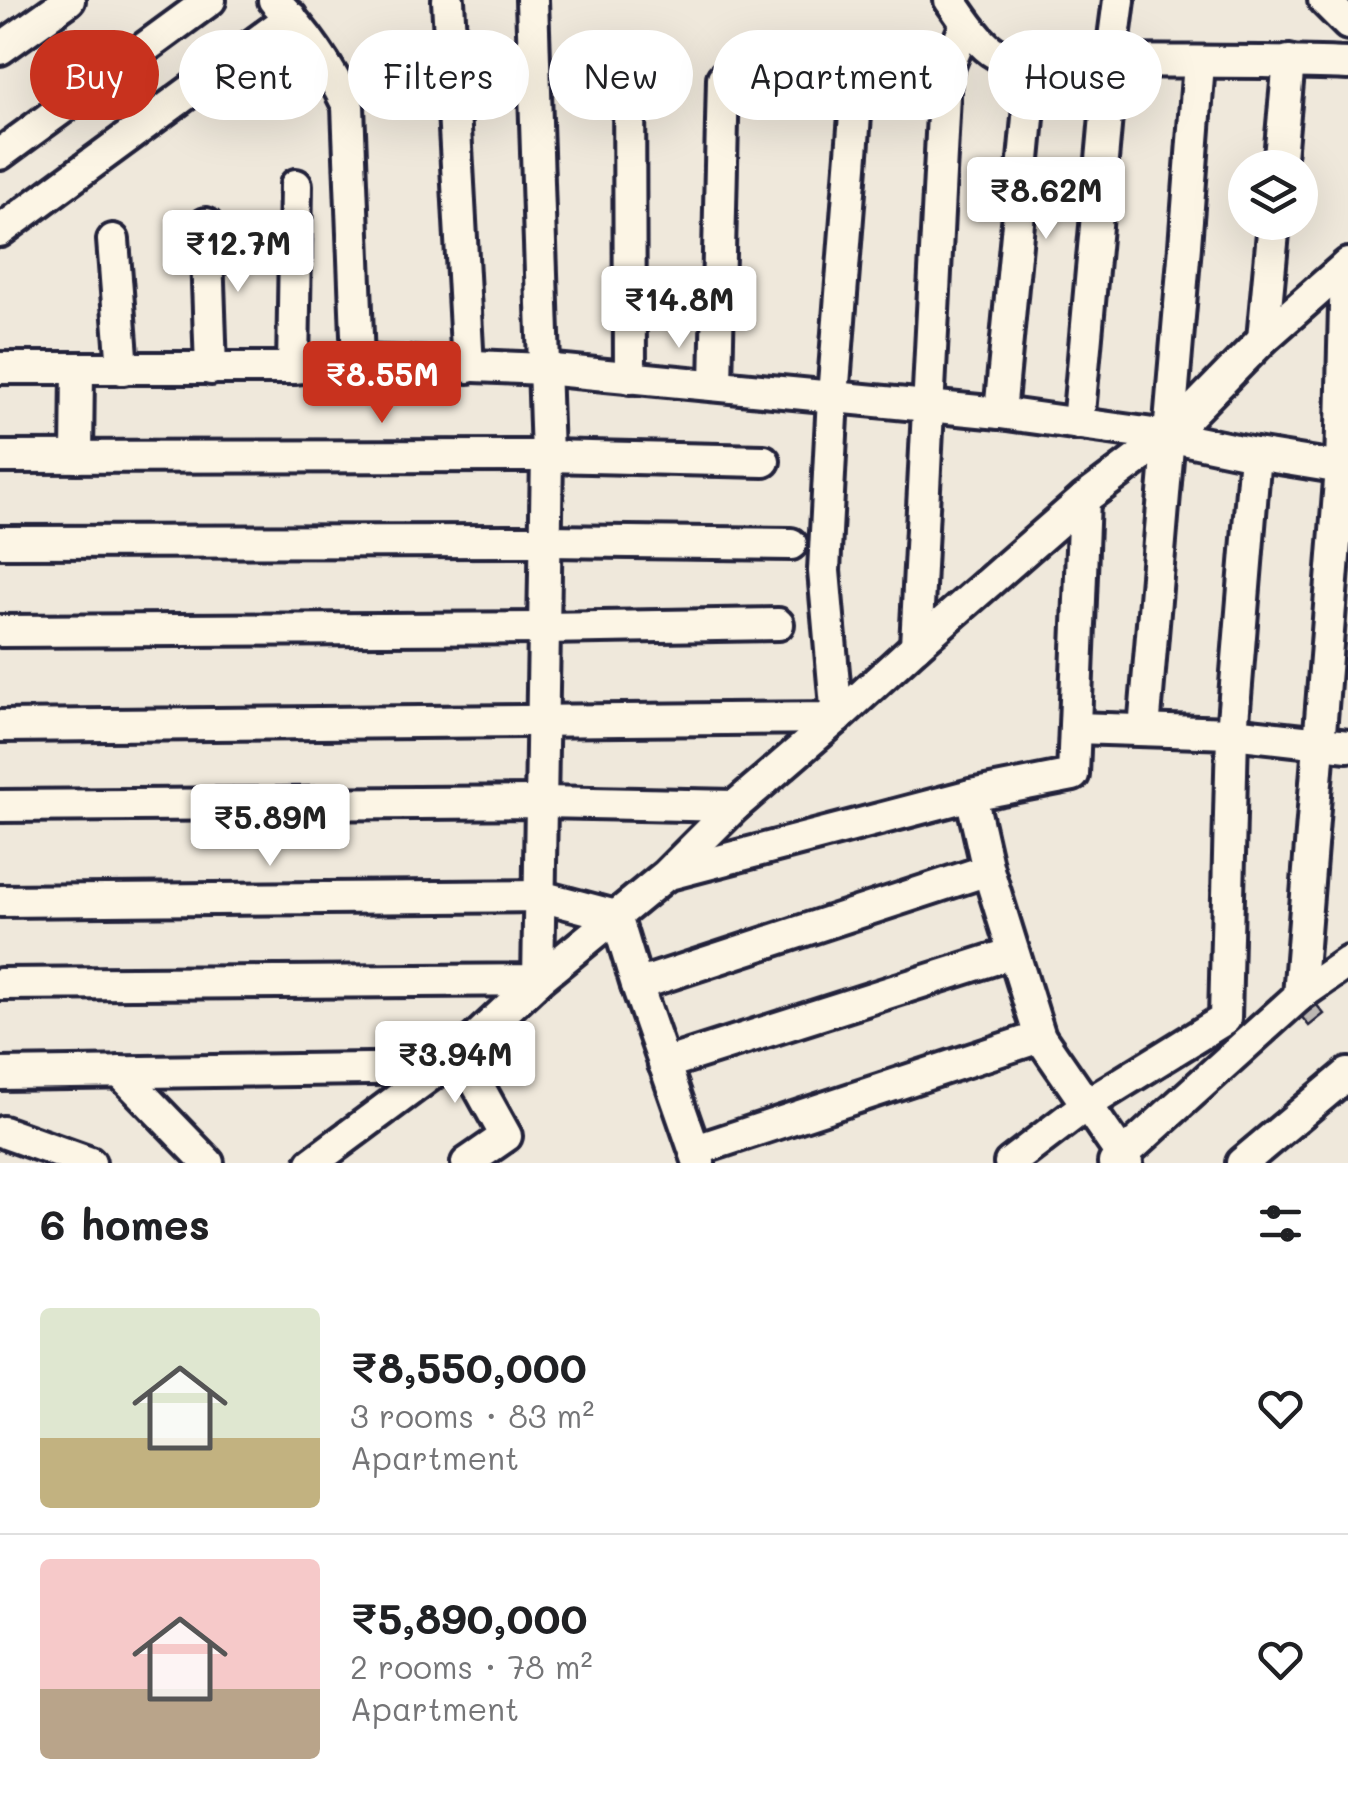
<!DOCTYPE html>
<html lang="en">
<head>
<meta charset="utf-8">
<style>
	:root { --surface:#fff; --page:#f6f6f6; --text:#202124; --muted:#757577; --line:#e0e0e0; --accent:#c8321e }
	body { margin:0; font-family:Mali,sans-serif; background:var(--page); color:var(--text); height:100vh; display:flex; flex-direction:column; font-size:38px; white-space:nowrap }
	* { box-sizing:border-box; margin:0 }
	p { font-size:32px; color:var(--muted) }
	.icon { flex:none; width:55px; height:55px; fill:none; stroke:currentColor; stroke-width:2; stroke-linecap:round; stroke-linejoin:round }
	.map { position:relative; height:1163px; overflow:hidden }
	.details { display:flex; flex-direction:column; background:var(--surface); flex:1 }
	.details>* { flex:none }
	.banner { position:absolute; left:30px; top:30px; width:1290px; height:90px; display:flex; gap:20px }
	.controls { position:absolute; left:1228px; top:150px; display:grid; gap:20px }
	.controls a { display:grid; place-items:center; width:90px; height:90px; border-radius:50%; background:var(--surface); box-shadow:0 10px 40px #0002; font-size:50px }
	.price { position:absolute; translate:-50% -85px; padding:0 22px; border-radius:10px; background:#fff; color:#222; font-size:32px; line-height:65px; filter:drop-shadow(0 2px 5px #0008) }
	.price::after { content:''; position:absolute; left:50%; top:60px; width:30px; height:22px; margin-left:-15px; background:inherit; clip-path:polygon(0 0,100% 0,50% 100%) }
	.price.selected { background:var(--accent); color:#fff }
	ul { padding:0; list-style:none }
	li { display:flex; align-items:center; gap:30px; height:250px; padding:0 40px }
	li+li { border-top:2px solid var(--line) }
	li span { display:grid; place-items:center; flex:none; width:280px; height:200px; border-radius:10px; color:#555 }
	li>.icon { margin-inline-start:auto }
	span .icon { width:120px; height:120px; fill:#fffc; stroke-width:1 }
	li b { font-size:42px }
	h2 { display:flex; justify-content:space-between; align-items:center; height:120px; padding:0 40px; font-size:42px }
	.pill { padding:0 35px; border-radius:45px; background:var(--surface); box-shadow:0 10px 40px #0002; font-size:35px; line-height:90px }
	.pill.selected { background:var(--accent); color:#fff }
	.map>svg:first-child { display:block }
</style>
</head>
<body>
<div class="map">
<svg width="1348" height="1163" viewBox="0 0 1348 1163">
	<rect width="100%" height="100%" fill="#efe8db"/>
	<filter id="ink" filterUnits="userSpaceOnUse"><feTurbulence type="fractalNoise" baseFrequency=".01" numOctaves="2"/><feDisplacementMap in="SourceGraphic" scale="20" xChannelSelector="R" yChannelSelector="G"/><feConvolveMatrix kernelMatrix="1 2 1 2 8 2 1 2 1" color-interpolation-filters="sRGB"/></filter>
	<g filter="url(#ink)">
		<path fill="#bcb7b3" stroke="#22223b" stroke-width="2.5" d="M1316 1004 1324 1014 1309 1026 1301 1016Z"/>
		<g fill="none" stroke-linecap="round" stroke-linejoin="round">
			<g stroke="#22223b" stroke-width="38">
				<g id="street">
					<path d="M274 0C306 33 328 65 348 106L358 361"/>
					<path d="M448 0 468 367"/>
					<path d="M950 0C961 15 978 44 995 53 1032 73 1077 61 1116 61 1194 62 1271 61 1348 64"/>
					<path d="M1324 0 1348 24"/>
					<path d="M0 49 69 0"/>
					<path d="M629 60 630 378"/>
					<path d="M0 154 210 0"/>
					<path d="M1279 168 1289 61"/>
					<path d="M206 224 211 369"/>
					<path d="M0 231 291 17"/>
					<path d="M113 240 123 369"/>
					<path d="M1263 339 1274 222"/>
					<path d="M0 368H293L358 361 544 369 1000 413 1168 436 1255 454 1348 469"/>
					<path d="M293 368 296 185"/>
					<path d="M716 384 723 78"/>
					<path d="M1000 413 1033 65"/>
					<path d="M1078 424 1111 61 1119 0"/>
					<path d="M0 457 547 456 764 461"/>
					<path d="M77 457 78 369"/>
					<path d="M0 542 546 541 791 544"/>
					<path d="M0 631 544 628 778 624"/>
					<path d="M916 646 945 75 966 24"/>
					<path d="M0 726 837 718 824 571 833 397 859 64"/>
					<path d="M1075 728 1232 733 1348 746"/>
					<path d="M1144 730 1185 246 1199 63"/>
					<path d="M971 795 988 870 1040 1037 1127 1163"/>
					<path d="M0 806 543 802 735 806"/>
					<path d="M669 874 971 795 1073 775 1084 499"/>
					<path d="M0 901 540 896 616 916 637 985 699 1163"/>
					<path d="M0 984 538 980 547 456 532 0"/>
					<path d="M637 985 988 870"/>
					<path d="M1299 996 1341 468 1346 266"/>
					<path d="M460 1053 506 1136 467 1163"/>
					<path d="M664 1064 1013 953"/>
					<path d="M120 1072 208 1163"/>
					<path d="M0 1074 441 1068"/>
					<path d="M3 1132 90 1163"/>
					<path d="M696 1150 1040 1037"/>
					<path d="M312 1163 460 1053 538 980 666 875 735 806 837 718 916 646 1084 499 1168 436 1263 339 1348 264"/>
					<path d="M1010 1163 1086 1105 1225 1019 1232 733 1255 454"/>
					<path d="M1114 1163 1299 996 1348 962"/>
					<path d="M1242 1163 1348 1074"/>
				</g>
			</g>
			<use href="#street" stroke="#fcf5e5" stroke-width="30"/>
		</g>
	</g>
</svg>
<div class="controls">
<a><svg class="icon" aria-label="layers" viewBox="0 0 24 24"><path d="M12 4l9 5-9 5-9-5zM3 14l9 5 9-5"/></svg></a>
</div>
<b class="price" style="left:1046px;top:242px">₹8.62M</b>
<b class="price" style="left:238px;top:295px">₹12.7M</b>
<b class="price" style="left:679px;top:351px">₹14.8M</b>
<b class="price selected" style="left:382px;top:426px">₹8.55M</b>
<b class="price" style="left:270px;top:869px">₹5.89M</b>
<b class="price" style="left:455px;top:1106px">₹3.94M</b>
<div class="banner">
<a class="pill selected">Buy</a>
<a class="pill">Rent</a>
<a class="pill">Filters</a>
<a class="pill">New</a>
<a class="pill">Apartment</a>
<a class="pill">House</a>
</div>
</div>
<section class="details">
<h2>6 homes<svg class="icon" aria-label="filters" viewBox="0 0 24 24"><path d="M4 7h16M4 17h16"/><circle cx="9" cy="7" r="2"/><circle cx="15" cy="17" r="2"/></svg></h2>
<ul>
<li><span style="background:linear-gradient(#dfe7d0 65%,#c2b280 0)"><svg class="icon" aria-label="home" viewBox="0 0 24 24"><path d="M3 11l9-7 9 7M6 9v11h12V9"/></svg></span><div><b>₹8,550,000</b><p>3 rooms · 83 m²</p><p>Apartment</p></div><svg class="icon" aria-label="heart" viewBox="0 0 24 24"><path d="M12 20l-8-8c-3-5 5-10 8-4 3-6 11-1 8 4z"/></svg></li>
<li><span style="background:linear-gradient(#f6c9c9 65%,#b9a48a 0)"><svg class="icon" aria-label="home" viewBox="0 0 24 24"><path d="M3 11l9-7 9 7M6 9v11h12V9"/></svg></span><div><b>₹5,890,000</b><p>2 rooms · 78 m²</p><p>Apartment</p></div><svg class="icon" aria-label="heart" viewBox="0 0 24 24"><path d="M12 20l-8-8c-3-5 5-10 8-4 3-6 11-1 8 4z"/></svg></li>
</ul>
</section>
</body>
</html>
